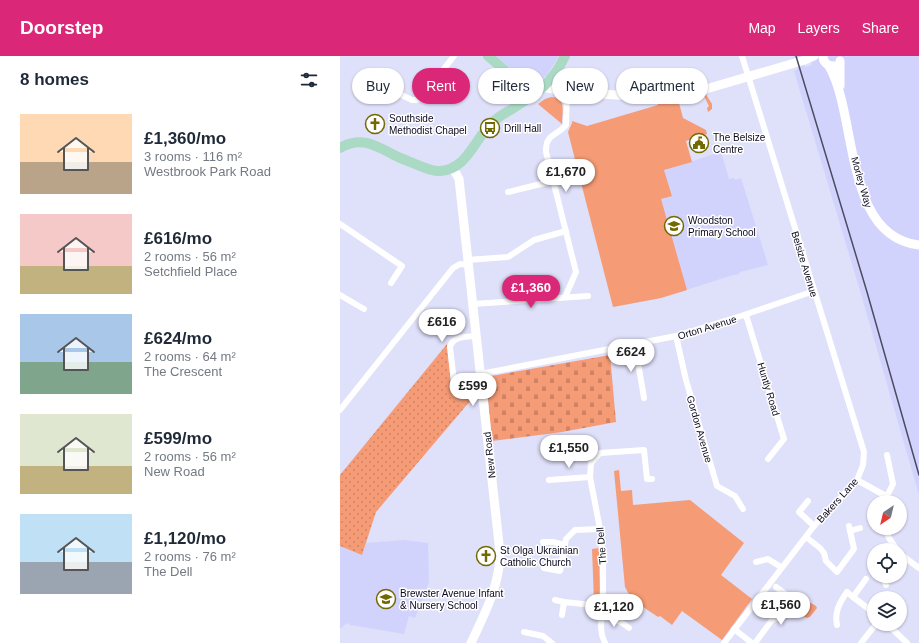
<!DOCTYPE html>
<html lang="en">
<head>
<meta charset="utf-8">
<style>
	:root { --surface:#fff; --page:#f2f2f3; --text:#1f2937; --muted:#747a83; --accent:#db2777 }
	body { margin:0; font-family:Arial,sans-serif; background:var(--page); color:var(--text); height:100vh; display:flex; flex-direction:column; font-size:15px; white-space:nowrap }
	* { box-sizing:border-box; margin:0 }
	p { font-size:13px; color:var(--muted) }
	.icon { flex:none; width:22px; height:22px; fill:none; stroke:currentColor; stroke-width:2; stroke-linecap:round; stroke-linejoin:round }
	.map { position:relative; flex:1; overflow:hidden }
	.panel { display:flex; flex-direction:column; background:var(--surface); width:340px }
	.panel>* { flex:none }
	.hud { position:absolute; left:12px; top:12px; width:380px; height:36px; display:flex; gap:8px }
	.needle { width:26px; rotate:215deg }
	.controls { position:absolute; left:527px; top:439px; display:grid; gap:8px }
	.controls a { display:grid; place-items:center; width:40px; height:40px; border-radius:50%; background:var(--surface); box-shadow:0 1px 3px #0004; font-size:20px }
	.price { position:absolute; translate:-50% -34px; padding:0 9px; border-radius:14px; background:#fff; color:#222; font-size:13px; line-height:26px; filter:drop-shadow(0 1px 2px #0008) }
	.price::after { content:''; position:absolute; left:50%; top:24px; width:12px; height:9px; margin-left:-6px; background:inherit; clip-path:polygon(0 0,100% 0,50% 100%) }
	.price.selected { background:var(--accent); color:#fff }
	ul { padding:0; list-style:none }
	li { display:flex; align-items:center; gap:12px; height:100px; padding:0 20px }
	li span { display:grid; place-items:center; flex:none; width:112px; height:80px; border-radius:0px; color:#555 }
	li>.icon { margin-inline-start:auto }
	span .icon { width:48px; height:48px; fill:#fffc; stroke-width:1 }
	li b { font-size:17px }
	h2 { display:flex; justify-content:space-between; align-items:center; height:48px; padding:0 20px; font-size:17px }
	.pill { padding:0 14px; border-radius:18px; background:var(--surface); box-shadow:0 1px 3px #0004; font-size:14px; line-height:36px }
	.pill.selected { background:var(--accent); color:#fff }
	header { display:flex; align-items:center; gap:24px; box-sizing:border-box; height:56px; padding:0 20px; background:var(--accent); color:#fff }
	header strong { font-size:19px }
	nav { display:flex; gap:22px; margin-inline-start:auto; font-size:14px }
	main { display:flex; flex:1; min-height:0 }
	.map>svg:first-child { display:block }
</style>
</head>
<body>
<header>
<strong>Doorstep</strong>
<nav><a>Map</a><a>Layers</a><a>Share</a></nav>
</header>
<main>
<section class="panel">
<h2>8 homes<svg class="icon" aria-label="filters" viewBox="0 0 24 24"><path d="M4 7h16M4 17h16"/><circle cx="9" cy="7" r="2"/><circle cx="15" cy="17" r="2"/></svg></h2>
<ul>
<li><span style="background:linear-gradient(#ffd9b3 60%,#b9a48a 0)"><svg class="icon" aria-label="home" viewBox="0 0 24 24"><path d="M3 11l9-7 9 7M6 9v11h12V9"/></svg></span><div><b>£1,360/mo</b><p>3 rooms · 116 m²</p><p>Westbrook Park Road</p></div></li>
<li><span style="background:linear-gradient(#f6c9c9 65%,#c2b280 0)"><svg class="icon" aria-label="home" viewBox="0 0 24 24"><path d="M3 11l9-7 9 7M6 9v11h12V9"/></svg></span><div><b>£616/mo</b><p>2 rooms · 56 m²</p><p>Setchfield Place</p></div></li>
<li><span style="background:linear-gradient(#a9c7e8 60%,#7fa58c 0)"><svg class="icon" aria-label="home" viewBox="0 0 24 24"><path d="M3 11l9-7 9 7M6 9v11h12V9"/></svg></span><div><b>£624/mo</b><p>2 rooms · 64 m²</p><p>The Crescent</p></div></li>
<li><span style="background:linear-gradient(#dfe7d0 65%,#c2b280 0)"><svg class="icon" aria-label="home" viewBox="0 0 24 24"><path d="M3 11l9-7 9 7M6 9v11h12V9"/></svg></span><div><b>£599/mo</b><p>2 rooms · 56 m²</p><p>New Road</p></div></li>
<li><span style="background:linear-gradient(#bfe0f5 60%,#9aa5b1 0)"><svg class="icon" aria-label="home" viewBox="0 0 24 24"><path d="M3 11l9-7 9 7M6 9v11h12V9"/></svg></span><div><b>£1,120/mo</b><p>2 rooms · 76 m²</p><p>The Dell</p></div></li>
</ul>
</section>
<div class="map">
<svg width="579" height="587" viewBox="0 0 579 587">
	<defs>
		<pattern id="cemetery-stones" width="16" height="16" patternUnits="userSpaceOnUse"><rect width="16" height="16" fill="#f59b75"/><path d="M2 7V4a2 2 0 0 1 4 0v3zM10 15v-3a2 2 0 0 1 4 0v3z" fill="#d18465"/></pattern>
		<pattern id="garden-dots" width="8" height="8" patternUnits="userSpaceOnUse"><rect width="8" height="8" fill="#f59b75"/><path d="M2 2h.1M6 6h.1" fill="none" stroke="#d18465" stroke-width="1.8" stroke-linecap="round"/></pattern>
	</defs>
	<rect width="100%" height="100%" fill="#dfe0f9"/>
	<g fill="#d2d3fd">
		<path d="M156 0H219L207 19 198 26 172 13Z"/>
		<path d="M454 0H461L465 11 472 9 470 0H579V439L521 238 454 15 458 13Z"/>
		<path d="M381 96 389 123 394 122 395 124 401 122 428 209 400 216 399 218 390 220 321 242 273 251 321 143 332 139 324 114Z"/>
		<path d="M64 484 88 487 89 526 75 562 69 560 64 578 10 569 7 567 0 573V490L22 499 26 487Z"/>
	</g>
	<g fill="#f59b75">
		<path d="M365 37 372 48V53L368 56 367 52 369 50 364 40 339 47 343 62 366 74 367 78 346 85 352 106 324 114 332 140 321 143 347 234 321 242 273 251 228 76 232 67V65L247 70 318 49V45L338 44Z"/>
		<path d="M211 41C227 41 222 56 222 68L198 48 205 43Z"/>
		<path d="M137 321V338L125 351 112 339 111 329 119 328V323Z"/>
		<path d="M279 414 281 435 292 434 293 449 350 444 404 487 381 519 412 543 382 584 342 555 332 569 320 560 318 561C307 553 291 545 285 531L274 415Z"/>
		<path d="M259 492 260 542 257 545H254L252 493Z"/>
		<path d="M469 547H471L476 550 477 552 470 561 467 562 463 560V557Z"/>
	</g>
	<path fill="url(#cemetery-stones)" d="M270 299 276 366 222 376 152 385 146 321Z"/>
	<path fill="url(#garden-dots)" d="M107 288 112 339 125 351 36 456 22 499 0 490V419Z"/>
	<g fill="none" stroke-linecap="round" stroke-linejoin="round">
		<g stroke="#fff" stroke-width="6">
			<path d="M34 26 72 44H76L81 42 114 0"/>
			<path d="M168 136 213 125"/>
			<path d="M0 168 62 210 51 227"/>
			<path d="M127 204 168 201 194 184 226 175"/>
			<path d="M0 239 24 253"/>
			<path d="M225 241 236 216 206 96C205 78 217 80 226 69L227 36"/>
			<path d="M133 248 248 240"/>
			<path d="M406 259 444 383 428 403"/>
			<path d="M336 280 346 324 377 430 395 440 403 453"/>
			<path d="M295 289 304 342"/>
			<path d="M140 318 336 280 401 260 474 235"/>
			<path d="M114 325 110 291C113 280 126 281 136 280"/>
			<path d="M0 354 113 212 120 208 128 209"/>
			<path d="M209 424 250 421"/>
			<path d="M517 424 546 440"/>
			<path d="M468 445 459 456 474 470"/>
			<path d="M544 446 553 428 547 399"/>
			<path d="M545 472 549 482 557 494"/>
			<path d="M510 475 520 472"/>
			<path d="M466 481 480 492 484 497 486 505 497 516 514 493 509 470"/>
			<path d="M203 486H213L225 489"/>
			<path d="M560 498 579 512"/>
			<path d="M416 506 428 503 441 511"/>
			<path d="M204 512 220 515 226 483 235 474 260 473"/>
			<path d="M543 520 546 529"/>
			<path d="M526 523 513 541 534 557"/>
			<path d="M436 531 465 553"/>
			<path d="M215 544 224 546"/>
			<path d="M222 559 224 546 262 550"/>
			<path d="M262 561C273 561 280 565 289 572"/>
			<path d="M547 568 567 587"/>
			<path d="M497 569C494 556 500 546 507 536L513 541"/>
			<path d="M394 573 412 587"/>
			<path d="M184 576 203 580 212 587"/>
			<path d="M265 587 262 579 261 571 263 533V500L259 468 250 421 251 407 260 397 304 394 307 423H312"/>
			<path d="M384 587 474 470 517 424 523 409 524 396 402 0"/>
			<path d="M415 587 432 564 444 559 455 545"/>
			<path d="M521 587 536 568"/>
		</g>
		<g stroke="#fff" stroke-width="9">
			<path d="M483 0C483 6 487 10 494 10"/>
			<path d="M489 10C518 60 503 180 579 189"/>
			<path d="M500 30V5"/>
			<path d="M203 31 227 36 309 41H330L366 33 465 4 474 0"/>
			<path d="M113 112 119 123 160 497C160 529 144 559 131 587"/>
		</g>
		<g stroke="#aad9c4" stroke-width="10">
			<path d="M148 0 182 29 191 40"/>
			<path d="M0 92C21 80 35 89 54 99 62 103 71 106 80 110 86 112 93 116 100 115 128 113 134 83 152 67 157 61 165 57 172 53 197 37 212 28 225 0"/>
		</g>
		<path stroke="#4c4b61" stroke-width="1.5" d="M456 0 527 236 579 419"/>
	</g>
	<defs>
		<g id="church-ring" transform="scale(1)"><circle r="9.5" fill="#fff" stroke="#726900" stroke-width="1.5"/><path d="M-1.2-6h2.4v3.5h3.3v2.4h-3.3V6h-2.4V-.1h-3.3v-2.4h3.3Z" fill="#726900"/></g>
		<g id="bus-ring" transform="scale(1)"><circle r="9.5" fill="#fff" stroke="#726900" stroke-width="1.5"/><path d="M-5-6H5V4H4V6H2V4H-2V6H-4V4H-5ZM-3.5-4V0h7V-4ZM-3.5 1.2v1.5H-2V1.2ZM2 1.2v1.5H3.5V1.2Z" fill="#726900"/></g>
		<g id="civic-ring" transform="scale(1)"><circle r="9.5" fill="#fff" stroke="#726900" stroke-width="1.5"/><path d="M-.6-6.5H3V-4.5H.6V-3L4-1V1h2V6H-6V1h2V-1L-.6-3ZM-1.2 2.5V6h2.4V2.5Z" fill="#726900"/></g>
		<g id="school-ring" transform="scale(1)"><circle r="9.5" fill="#fff" stroke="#726900" stroke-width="1.5"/><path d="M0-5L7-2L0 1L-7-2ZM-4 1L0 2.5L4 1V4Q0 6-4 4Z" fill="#726900"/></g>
	</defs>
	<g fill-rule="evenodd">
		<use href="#church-ring" x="35" y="68"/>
		<use href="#bus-ring" x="150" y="72"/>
		<use href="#civic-ring" x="359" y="87"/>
		<use href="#school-ring" x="334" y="170"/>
		<use href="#church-ring" x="146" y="500"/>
		<use href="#school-ring" x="46" y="543"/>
	</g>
	<g text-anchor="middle" stroke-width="3" stroke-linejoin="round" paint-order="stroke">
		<g font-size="10" fill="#0a081d" stroke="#fff" text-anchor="start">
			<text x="49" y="66">Southside<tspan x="49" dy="12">Methodist Chapel</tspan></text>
			<text x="164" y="76">Drill Hall</text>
			<text x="373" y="85">The Belsize<tspan x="373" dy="12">Centre</tspan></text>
			<text x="348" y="168">Woodston<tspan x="348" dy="12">Primary School</tspan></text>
			<text x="160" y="498">St Olga Ukrainian<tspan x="160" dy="12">Catholic Church</tspan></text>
			<text x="60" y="541">Brewster Avenue Infant<tspan x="60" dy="12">&amp; Nursery School</tspan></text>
		</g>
		<g font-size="10" fill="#0a081d" stroke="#fff">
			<text transform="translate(522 126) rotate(74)" y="4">Morley Way</text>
			<text transform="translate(465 208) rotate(73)" y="4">Belsize Avenue</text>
			<text transform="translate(367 271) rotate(-17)" y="4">Orton Avenue</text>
			<text transform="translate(429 333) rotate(73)" y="4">Huntly Road</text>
			<text transform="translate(360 373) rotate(74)" y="4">Gordon Avenue</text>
			<text transform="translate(149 399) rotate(-96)" y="4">New Road</text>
			<text transform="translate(497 444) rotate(-48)" y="4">Bakers Lane</text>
			<text transform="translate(261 490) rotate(-95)" y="4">The Dell</text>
		</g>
	</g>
</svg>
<div class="controls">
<a><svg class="needle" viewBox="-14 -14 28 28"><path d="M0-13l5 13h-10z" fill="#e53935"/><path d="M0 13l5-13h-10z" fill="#747a83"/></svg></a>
<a><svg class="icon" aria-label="locate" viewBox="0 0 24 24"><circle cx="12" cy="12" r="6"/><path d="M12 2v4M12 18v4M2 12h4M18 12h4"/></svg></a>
<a><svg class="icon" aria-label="layers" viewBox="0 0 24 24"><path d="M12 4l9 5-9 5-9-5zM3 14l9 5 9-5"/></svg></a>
</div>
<b class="price" style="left:226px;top:137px">£1,670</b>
<b class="price selected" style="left:191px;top:253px">£1,360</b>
<b class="price" style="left:102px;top:287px">£616</b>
<b class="price" style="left:291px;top:317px">£624</b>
<b class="price" style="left:133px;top:351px">£599</b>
<b class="price" style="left:229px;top:413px">£1,550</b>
<b class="price" style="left:441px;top:570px">£1,560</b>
<b class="price" style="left:274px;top:572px">£1,120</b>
<div class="hud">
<a class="pill">Buy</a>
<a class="pill selected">Rent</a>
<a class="pill">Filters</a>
<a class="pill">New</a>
<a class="pill">Apartment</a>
</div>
</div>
</main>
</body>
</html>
